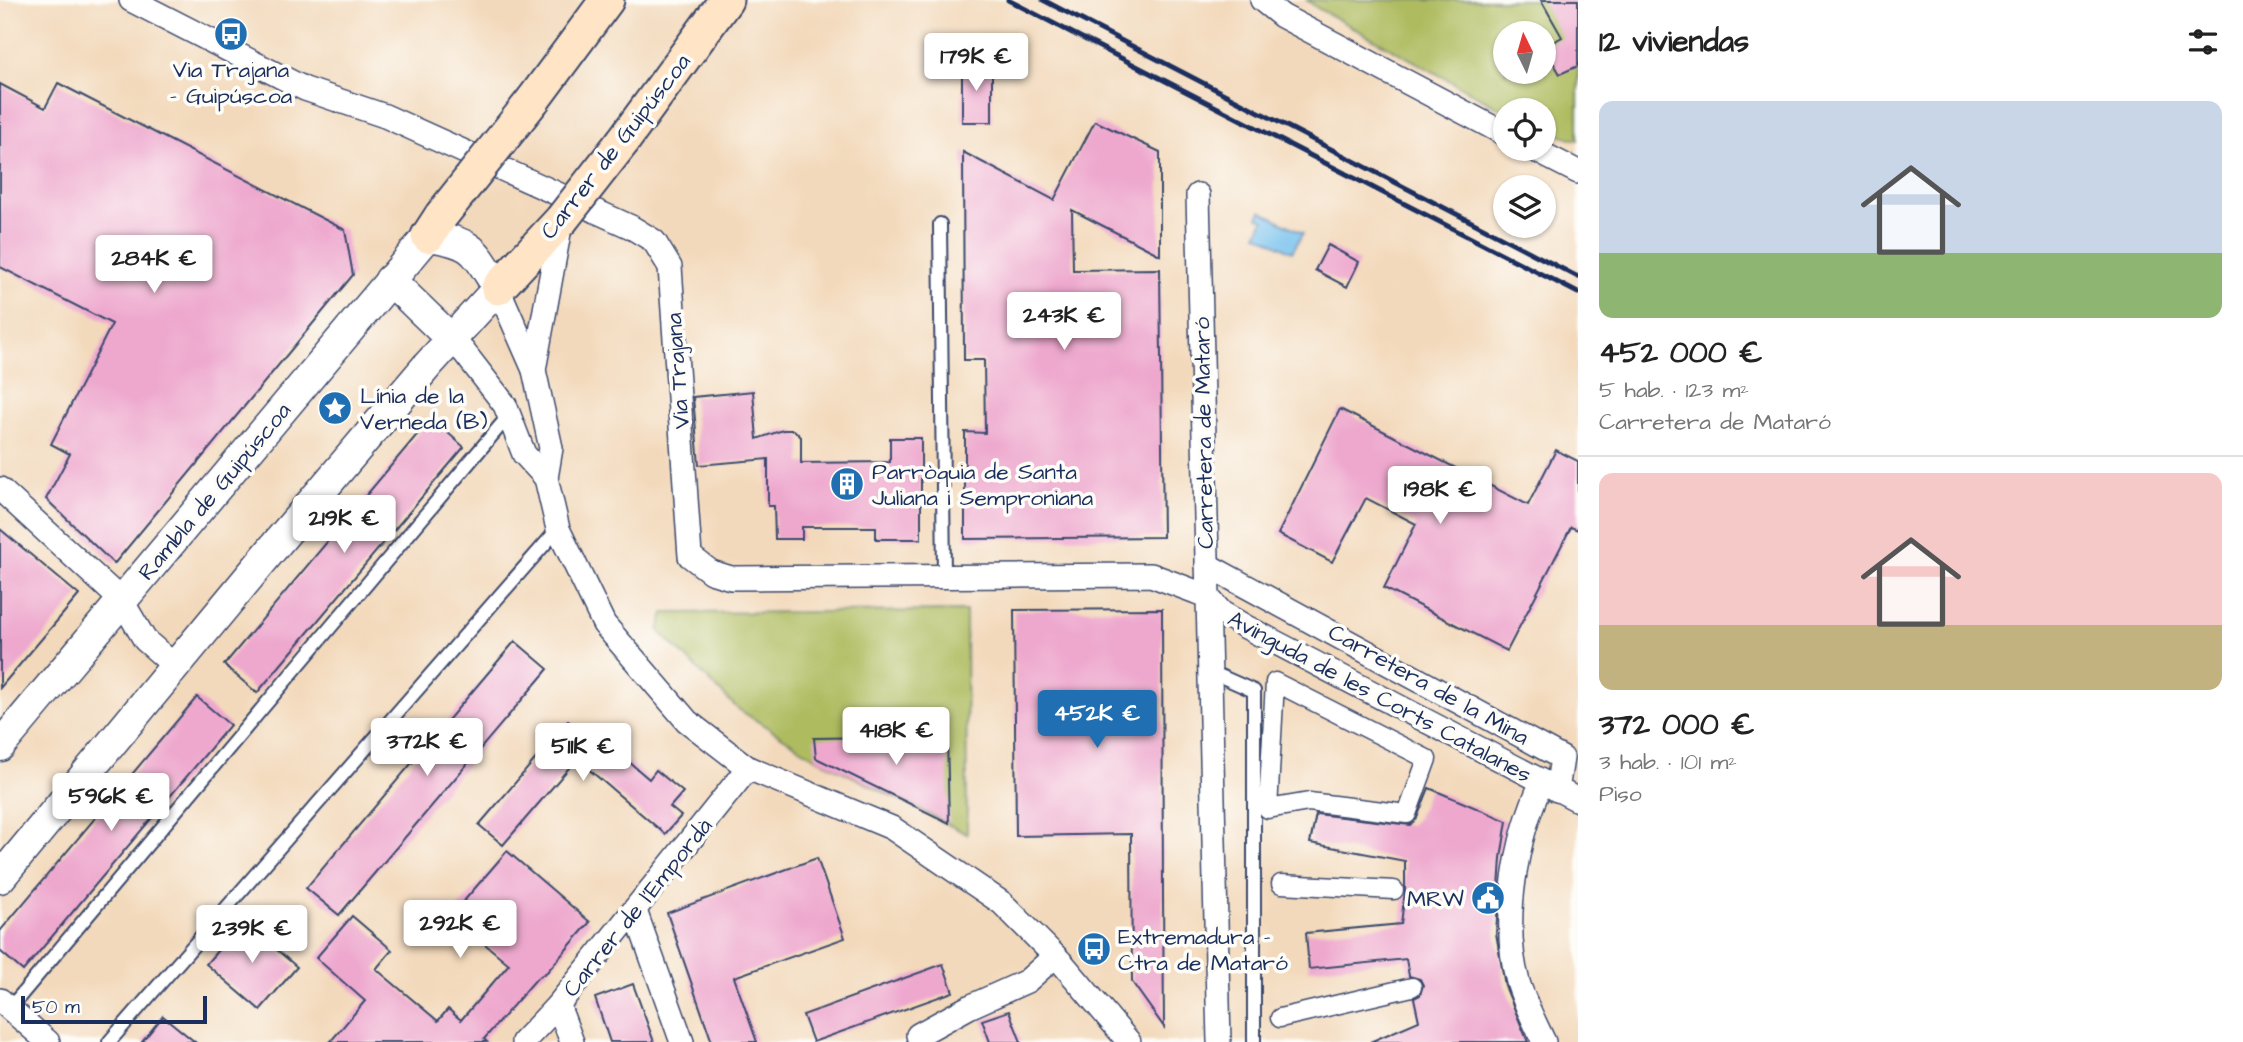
<!DOCTYPE html>
<html lang="es">
<head>
<meta charset="utf-8">
<style>
	:root { --surface:#fff; --page:#f6f6f6; --text:#222; --muted:#767676; --line:#e0e0e0; --accent:#1f6fb2 }
	body { margin:0; font-family:"Architects Daughter",sans-serif; background:var(--page); color:var(--text); height:100vh; display:flex; flex-direction:column; font-size:26px; white-space:nowrap }
	* { box-sizing:border-box; margin:0 }
	p { font-size:23px; color:var(--muted) }
	.icon { flex:none; width:38px; height:38px; fill:none; stroke:currentColor; stroke-width:2; stroke-linecap:round; stroke-linejoin:round }
	.map { position:relative; flex:1; overflow:hidden }
	.details { display:flex; flex-direction:column; background:var(--surface); width:665px }
	.details>* { flex:none }
	.needle { width:46px; rotate:355deg }
	.tools { position:absolute; left:1493px; top:21px; display:grid; gap:14px }
	.tools a { display:grid; place-items:center; width:63px; height:63px; border-radius:50%; background:var(--surface); box-shadow:0 2px 5px #0004; font-size:35px }
	.scale { position:absolute; left:21px; bottom:18px; width:186px; box-sizing:border-box; padding-left:7px; border:4px solid #1b2f5e; border-top:0; font-size:19px; line-height:24px; white-space:nowrap; color:#1b2f5e; -webkit-text-stroke:5px #fdfcf7; paint-order:stroke }
	.price { position:absolute; translate:-50% -60px; padding:0 16px; border-radius:7px; background:#fff; color:#222; font-size:23px; line-height:46px; filter:drop-shadow(0 2px 4px #0008) }
	.price::after { content:''; position:absolute; left:50%; top:42px; width:21px; height:16px; margin-left:-10px; background:inherit; clip-path:polygon(0 0,100% 0,50% 100%) }
	.price.on { background:var(--accent); color:#fff }
	ul { padding:0; list-style:none }
	li { display:grid; align-content:center; gap:14px; height:371px; padding:0 21px }
	li+li { border-top:2px solid var(--line) }
	li span { display:grid; place-items:center; height:217px; border-radius:14px; color:#555 }
	li>.icon { margin-inline-start:auto }
	span .icon { width:126px; height:126px; fill:#fffc; stroke-width:1 }
	li b { font-size:30px }
	h2 { display:flex; justify-content:space-between; align-items:center; height:84px; padding:0 21px; font-size:30px }
	main { display:flex; flex:1; min-height:0 }
	.map>svg:first-child { display:block }
</style>
</head>
<body>
<main>
<div class="map">
<svg width="1578" height="1042" viewBox="0 0 1578 1042">
	<rect width="100%" height="100%" fill="#fdfcf7"/>
	<filter id="ink" filterUnits="userSpaceOnUse"><feTurbulence type="fractalNoise" baseFrequency=".0143" numOctaves="2"/><feDisplacementMap in="SourceGraphic" scale="14" xChannelSelector="R" yChannelSelector="G"/><feConvolveMatrix kernelMatrix="1 2 1 2 8 2 1 2 1" color-interpolation-filters="sRGB"/></filter>
	<filter id="wash" filterUnits="userSpaceOnUse"><feTurbulence type="fractalNoise" baseFrequency=".00686" numOctaves="4" result="noise"/><feDisplacementMap in="SourceGraphic" scale="28" xChannelSelector="R" yChannelSelector="G"/><feGaussianBlur stdDeviation="1.57" result="paint"/><feColorMatrix in="noise" values="0 0 0 0 0 0 0 0 0 0 0 0 0 0 0 0 0 1.4 0 .05"/><feComposite in="paint" operator="in"/></filter>
	<g filter="url(#wash)">
		<rect width="100%" height="100%" fill="#f3d9bb"/>
		<g fill="#aebc5f" stroke="#64765e" stroke-width="2" fill-rule="evenodd">
			<path d="M1307 0H1578V140L1544 130V110L1505 111 1317 8ZM1505 33H1544V72H1505Z"/>
			<path d="M966 611 967 834 816 758 738 709 659 631 664 613Z"/>
		</g>
		<path fill="#73bfed" stroke="#4777a6" stroke-width="2" d="M1261 211 1303 233 1292 252 1257 234 1264 220 1258 217Z"/>
		<g id="blocks">
			<g fill="#eea8ce">
				<path d="M1541 0H1578V66L1560 74 1544 47 1562 37Z"/>
				<path d="M962 57 992 72V122H962Z"/>
				<path d="M58 83 345 230 353 275 114 564 46 499 70 454 51 444 112 324 0 267V84L45 108Z"/>
				<path d="M1095 121 1160 152V255L1072 210 1073 270 1160 269 1163 537 965 539V432L985 433 984 360H964L963 152 1054 200Z"/>
				<path d="M1328 245 1359 262 1347 287 1315 270Z"/>
				<path d="M753 391 757 439 783 430H794L801 437V463L890 462V438H921V539H876V527H802V539H775L774 506H768V459L699 465 693 397Z"/>
				<path d="M1340 409 1528 505 1556 450 1578 461V530L1571 527 1507 651 1384 588 1416 524 1366 498 1332 562 1278 534Z"/>
				<path d="M431 418 464 447 257 693 224 665Z"/>
				<path d="M0 529 79 595 0 688Z"/>
				<path d="M1162 609 1163 895 1164 1027 1132 982 1131 834 1016 836 1014 610Z"/>
				<path d="M515 641 548 669 339 915 306 888Z"/>
				<path d="M197 697 230 725 23 971 0 951V931Z"/>
				<path d="M568 721 581 732 586 725 649 779 656 770 683 792 670 807 681 816 665 834 579 761 577 764 574 762 503 845 479 825Z"/>
				<path d="M947 736 949 823 816 758 814 738Z"/>
				<path d="M1429 788 1507 821 1501 858 1496 933 1505 986 1528 1042H1370L1419 1021 1414 998 1420 995 1423 985 1420 979 1409 976 1406 959 1309 969 1306 933 1401 924 1405 890V861L1310 843 1316 814 1410 825 1417 818Z"/>
				<path d="M507 851 590 922 547 972 537 978 484 1039 487 1042H330L365 1001 316 958 352 916 392 950 376 969 438 1021 448 1009 461 1020 509 964 451 916Z"/>
				<path d="M817 858 845 938 734 977 757 1042H712L667 913Z"/>
				<path d="M243 921 297 967 260 1010 206 964Z"/>
				<path d="M943 964 953 992 813 1042 803 1015Z"/>
				<path d="M633 984 654 1042H610L595 998Z"/>
				<path d="M1009 1011 1021 1042H990L982 1020Z"/>
				<path d="M163 1016 195 1042H142Z"/>
			</g>
		</g>
	</g>
	<g filter="url(#ink)">
		<use href="#blocks" fill-opacity="0" stroke="#3b486c" stroke-width="2"/>
		<g fill="none" stroke-linecap="round" stroke-linejoin="round">
			<g stroke="#3b486c" stroke-width="16">
				<g id="service">
					<path d="M940 224 944 576"/>
					<path d="M1209 671 1254 691V1042"/>
					<path d="M10 1008 510 414"/>
					<path d="M109 1042 558 529"/>
				</g>
			</g>
			<g stroke="#3b486c" stroke-width="21">
				<g id="pedestrian">
					<path d="M1275 682 1427 759 1407 814 1309 802 1268 809Z"/>
					<path d="M1281 884 1394 890"/>
					<path d="M1280 1018 1412 987"/>
				</g>
			</g>
			<g stroke="#3b486c" stroke-width="26">
				<g id="minor">
					<path d="M131 0 305 89 385 116 631 227 654 241 670 267 690 556 711 572 731 578 1151 575 1207 596 1222 613 1246 627 1578 800"/>
					<path d="M1262 0 1282 16 1505 134"/>
					<path d="M1533 149 1578 172"/>
					<path d="M1198 195 1219 1042"/>
					<path d="M498 288 534 370 551 448 546 478 558 529 604 624 687 721 748 768 892 828 1002 903 1063 964 1129 1042"/>
					<path d="M451 339 464 352 505 405 524 454 546 478"/>
					<path d="M534 370 561 222"/>
					<path d="M0 489 122 601 145 640 176 667"/>
					<path d="M1207 565 1562 758 1557 790"/>
					<path d="M1542 782C1516 837 1501 922 1518 982 1524 1002 1535 1023 1544 1042"/>
					<path d="M635 911 682 1042"/>
					<path d="M0 1000 48 1042"/>
					<path d="M558 1005 572 1042"/>
					<path d="M523 1042 558 1005 748 768"/>
					<path d="M920 1042 918 1035 969 1007 1027 981 1055 956"/>
				</g>
			</g>
			<g stroke="#3b486c" stroke-width="33">
				<g id="tertiary">
					<path d="M390 280 451 339"/>
					<path d="M0 746 428 236C475 243 474 250 498 288L427 366 278 542 0 878"/>
				</g>
			</g>
			<g stroke="#3b486c" stroke-width="37">
				<g id="secondary">
					<path d="M533 100 607 0"/>
					<path d="M623 141 726 0"/>
					<path d="M428 236 441 216"/>
					<path d="M498 288 562 219"/>
				</g>
			</g>
			<use href="#service" stroke="#fff" stroke-width="12"/>
			<use href="#pedestrian" stroke="#fff" stroke-width="18"/>
			<use href="#minor" stroke="#fff" stroke-width="23"/>
			<use href="#tertiary" stroke="#fff" stroke-width="30"/>
			<use href="#secondary" stroke="#ffe4c6" stroke-width="33"/>
			<g stroke="#1b2f5e" stroke-width="5">
				<path d="M1008 0 1578 293"/>
				<path d="M1043 0 1578 277"/>
			</g>
			<g stroke="#3b486c" stroke-width="37" stroke-linecap="butt">
				<g id="secondary-bridge">
					<path d="M441 216 533 100"/>
					<path d="M562 219 623 141"/>
				</g>
			</g>
			<use href="#secondary-bridge" stroke="#ffe4c6" stroke-width="33"/>
		</g>
	</g>
	<defs>
		<g id="bus-disc" transform="scale(1.75)"><circle r="9.5" fill="#1f6fb2" stroke="#fdfcf7"/><path d="M-5-6H5V4H4V6H2V4H-2V6H-4V4H-5ZM-3.5-4V0h7V-4ZM-3.5 1.2v1.5H-2V1.2ZM2 1.2v1.5H3.5V1.2Z" fill="#fff"/></g>
		<g id="sight-disc" transform="scale(1.75)"><circle r="9.5" fill="#1f6fb2" stroke="#fdfcf7"/><path d="M0-6L1.8-2.2L6-1.7L2.9 1.2L3.7 5.4L0 3.3L-3.7 5.4L-2.9 1.2L-6-1.7L-1.8-2.2Z" fill="#fff"/></g>
		<g id="building-disc" transform="scale(1.75)"><circle r="9.5" fill="#1f6fb2" stroke="#fdfcf7"/><path d="M-4-6H4V6H1V3H-1V6H-4ZM-2.5-4.3h1.7v1.8h-1.7ZM.8-4.3h1.7v1.8H.8ZM-2.5-1h1.7V.8h-1.7ZM.8-1h1.7V.8H.8Z" fill="#fff"/></g>
		<g id="civic-disc" transform="scale(1.75)"><circle r="9.5" fill="#1f6fb2" stroke="#fdfcf7"/><path d="M-.6-6.5H3V-4.5H.6V-3L4-1V1h2V6H-6V1h2V-1L-.6-3ZM-1.2 2.5V6h2.4V2.5Z" fill="#fff"/></g>
	</defs>
	<g fill-rule="evenodd">
		<use href="#bus-disc" x="231" y="34"/>
		<use href="#sight-disc" x="335" y="408"/>
		<use href="#building-disc" x="847" y="484"/>
		<use href="#civic-disc" x="1488" y="898"/>
		<use href="#bus-disc" x="1094" y="949"/>
	</g>
	<g text-anchor="middle" stroke-width="7" stroke-linejoin="round" paint-order="stroke">
		<g font-size="23" fill="#1b2f5e" stroke="#fdfcf7" text-anchor="start">
			<text x="231" y="77" text-anchor="middle">Via Trajana<tspan x="231" dy="26">- Guipúscoa</tspan></text>
			<text x="360" y="403">Línia de la<tspan x="360" dy="26">Verneda (B)</tspan></text>
			<text x="872" y="479">Parròquia de Santa<tspan x="872" dy="26">Juliana i Semproniana</tspan></text>
			<text x="1464" y="906" text-anchor="end">MRW</text>
			<text x="1118" y="944">Extremadura -<tspan x="1118" dy="26">Ctra de Mataró</tspan></text>
		</g>
		<g font-size="23" fill="#1b2f5e" stroke="#fdfcf7">
			<text transform="translate(615 146) rotate(-52)" y="8">Carrer de Guipúscoa</text>
			<text transform="translate(677 371) rotate(-94)" y="8">Via Trajana</text>
			<text transform="translate(1203 433) rotate(-91)" y="8">Carretera de Mataró</text>
			<text transform="translate(214 491) rotate(-50)" y="8">Rambla de Guipúscoa</text>
			<text transform="translate(1429 684) rotate(29)" y="8">Carretera de la Mina</text>
			<text transform="translate(1380 696) rotate(28)" y="8">Avinguda de les Corts Catalanes</text>
			<text transform="translate(637 907) rotate(-51)" y="8">Carrer de l'Empordà</text>
		</g>
	</g>
</svg>
<div class="tools">
<a><svg class="needle" viewBox="-14 -14 28 28"><path d="M0-13l5 13h-10z" fill="#e53935"/><path d="M0 13l5-13h-10z" fill="#767676"/></svg></a>
<a><svg class="icon" aria-label="locate" viewBox="0 0 24 24"><circle cx="12" cy="12" r="6"/><path d="M12 2v4M12 18v4M2 12h4M18 12h4"/></svg></a>
<a><svg class="icon" aria-label="layers" viewBox="0 0 24 24"><path d="M12 4l9 5-9 5-9-5zM3 14l9 5 9-5"/></svg></a>
</div>
<div class="scale">50 m</div>
<b class="price" style="left:976px;top:93px">179K €</b>
<b class="price" style="left:154px;top:295px">284K €</b>
<b class="price" style="left:1064px;top:352px">243K €</b>
<b class="price" style="left:1440px;top:526px">198K €</b>
<b class="price" style="left:344px;top:555px">219K €</b>
<b class="price on" style="left:1097px;top:750px">452K €</b>
<b class="price" style="left:896px;top:767px">418K €</b>
<b class="price" style="left:427px;top:778px">372K €</b>
<b class="price" style="left:583px;top:783px">511K €</b>
<b class="price" style="left:111px;top:833px">596K €</b>
<b class="price" style="left:460px;top:960px">292K €</b>
<b class="price" style="left:252px;top:965px">239K €</b>
</div>
<section class="details">
<h2>12 viviendas<svg class="icon" aria-label="filters" viewBox="0 0 24 24"><path d="M4 7h16M4 17h16"/><circle cx="9" cy="7" r="2"/><circle cx="15" cy="17" r="2"/></svg></h2>
<ul>
<li><span style="background:linear-gradient(#c9d6e8 70%,#8fb573 0)"><svg class="icon" aria-label="home" viewBox="0 0 24 24"><path d="M3 11l9-7 9 7M6 9v11h12V9"/></svg></span><div><b>452 000 €</b><p>5 hab. · 123 m²</p><p>Carretera de Mataró</p></div></li>
<li><span style="background:linear-gradient(#f6c9c9 70%,#c2b280 0)"><svg class="icon" aria-label="home" viewBox="0 0 24 24"><path d="M3 11l9-7 9 7M6 9v11h12V9"/></svg></span><div><b>372 000 €</b><p>3 hab. · 101 m²</p><p>Piso</p></div></li>
</ul>
</section>
</main>
</body>
</html>
